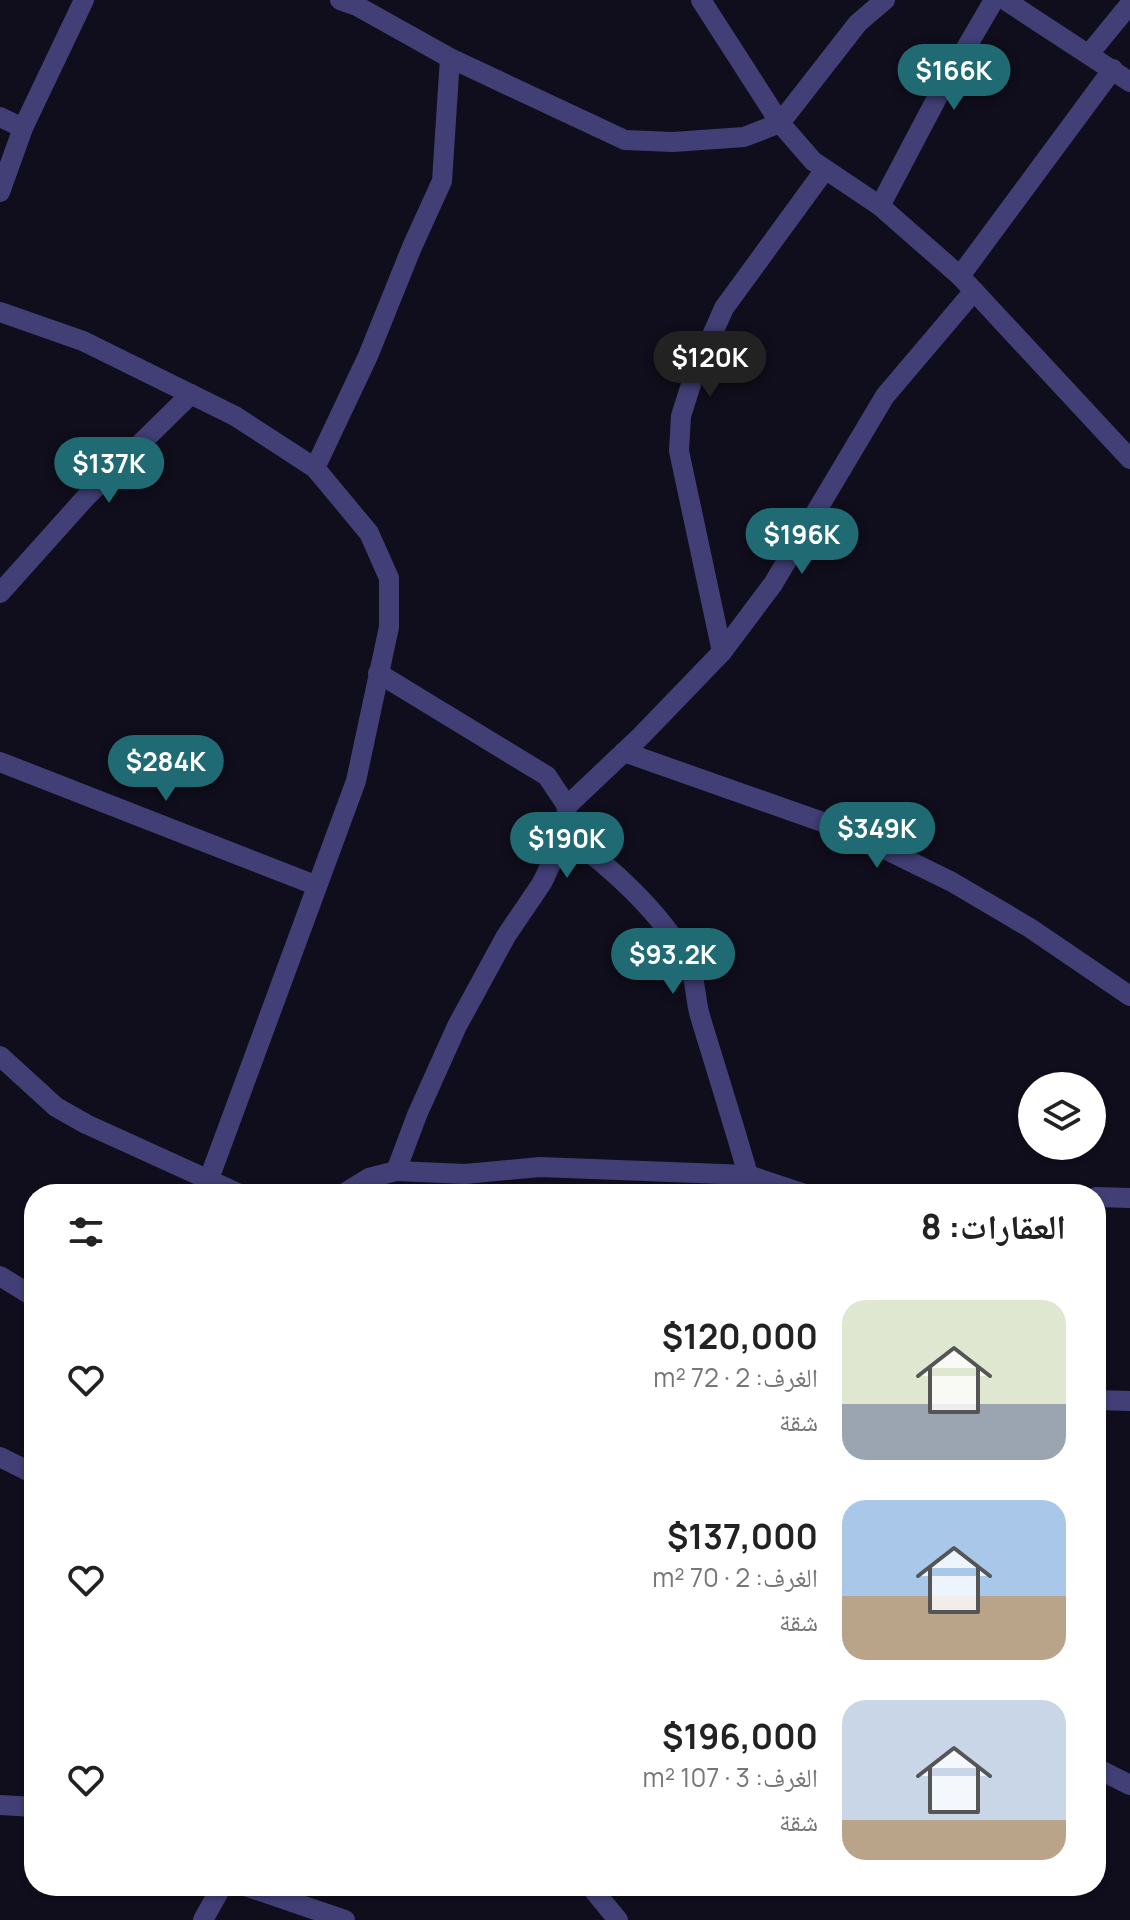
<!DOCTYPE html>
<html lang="ar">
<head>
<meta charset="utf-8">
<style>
	:root { --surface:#fff; --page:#f6f6f6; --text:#222; --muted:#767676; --accent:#1f6a73 }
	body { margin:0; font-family:Manrope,"Noto Naskh Arabic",sans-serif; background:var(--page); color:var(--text); direction:rtl; height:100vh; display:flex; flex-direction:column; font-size:30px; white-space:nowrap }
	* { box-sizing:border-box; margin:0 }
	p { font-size:26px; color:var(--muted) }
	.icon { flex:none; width:44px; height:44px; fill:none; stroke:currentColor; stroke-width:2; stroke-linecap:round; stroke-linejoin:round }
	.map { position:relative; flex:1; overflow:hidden; direction:ltr }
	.details { position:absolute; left:24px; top:1184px; width:1082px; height:712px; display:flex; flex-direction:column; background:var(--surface); border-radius:32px; box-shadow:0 2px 6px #0004; direction:rtl }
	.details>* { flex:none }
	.tools { position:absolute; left:1018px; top:1072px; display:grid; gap:16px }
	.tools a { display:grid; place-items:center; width:88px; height:88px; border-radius:50%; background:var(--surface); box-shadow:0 2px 6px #0004; font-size:40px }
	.price { position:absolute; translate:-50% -68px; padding:0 18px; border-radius:28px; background:var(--accent); color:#fff; font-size:26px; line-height:52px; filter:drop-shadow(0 2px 4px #0008) }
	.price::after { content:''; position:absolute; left:50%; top:48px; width:24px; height:18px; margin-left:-12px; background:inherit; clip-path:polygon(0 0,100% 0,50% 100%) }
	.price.current { background:#222; color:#fff }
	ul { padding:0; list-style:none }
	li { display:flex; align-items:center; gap:24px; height:200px; padding:0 40px }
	li span { display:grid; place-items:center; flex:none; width:224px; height:160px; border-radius:24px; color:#555 }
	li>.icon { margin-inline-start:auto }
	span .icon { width:96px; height:96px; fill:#fffc; stroke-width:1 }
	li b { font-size:34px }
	h2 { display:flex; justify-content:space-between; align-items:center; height:96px; padding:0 40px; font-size:34px }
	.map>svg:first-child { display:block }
</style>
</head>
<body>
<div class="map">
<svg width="1130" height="1920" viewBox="0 0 1130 1920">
	<rect width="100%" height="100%" fill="#100e1c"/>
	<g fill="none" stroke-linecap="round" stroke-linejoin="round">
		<g stroke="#413f75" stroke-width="20">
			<path d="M340 0 357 6 450 58 625 140 673 142 744 137 780 123 858 23 885 0"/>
			<path d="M701 0 780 123 813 161 880 206 960 276 1130 459"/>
			<path d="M1005 0 1130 82"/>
			<path d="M1089 54 1130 4"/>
			<path d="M0 117 23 128"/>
			<path d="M0 192 23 128 84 0"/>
			<path d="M880 206 938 96 994 0"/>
			<path d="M960 276 1113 69"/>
			<path d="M0 312 83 341 235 416 315 468 369 533 389 578V627L356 781 209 1179"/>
			<path d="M315 468 368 356 412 247 442 181 450 58"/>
			<path d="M0 593 87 496 191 394"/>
			<path d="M722 652 679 451 681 416 693 378 724 308 824 171"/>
			<path d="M378 673 547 776 567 806 565 834 542 883 506 936 457 1026 417 1115 396 1171"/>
			<path d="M624 752 848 831 952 882 1030 928 1130 996"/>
			<path d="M0 762 315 885"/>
			<path d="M567 806 641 736 722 652 773 584 885 396 974 291"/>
			<path d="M565 834C610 866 662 913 688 962 696 978 695 999 700 1016 716 1069 733 1122 748 1175"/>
			<path d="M0 1056 56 1107 86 1124 240 1194"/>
			<path d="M343 1194 369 1178 396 1171 465 1174 540 1167 748 1175 805 1194"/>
			<path d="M1096 1197 1130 1198"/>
			<path d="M0 1276 34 1297"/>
			<path d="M1096 1400 1130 1401"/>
			<path d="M0 1457 34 1474"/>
			<path d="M1096 1768 1130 1785"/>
			<path d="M0 1805 34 1807"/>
			<path d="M245 1886 345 1920"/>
			<path d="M590 1886 618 1920"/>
			<path d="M203 1920 222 1886"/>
		</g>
	</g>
</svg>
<div class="tools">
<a><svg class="icon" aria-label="layers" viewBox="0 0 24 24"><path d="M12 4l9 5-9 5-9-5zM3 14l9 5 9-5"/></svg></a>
</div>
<b class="price" style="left:954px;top:112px">$166K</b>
<b class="price current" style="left:710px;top:399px">$120K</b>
<b class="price" style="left:109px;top:505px">$137K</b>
<b class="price" style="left:802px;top:576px">$196K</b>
<b class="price" style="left:166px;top:803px">$284K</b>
<b class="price" style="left:877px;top:870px">$349K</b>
<b class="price" style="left:567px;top:880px">$190K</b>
<b class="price" style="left:673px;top:996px">$93.2K</b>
<section class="details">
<h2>العقارات: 8<svg class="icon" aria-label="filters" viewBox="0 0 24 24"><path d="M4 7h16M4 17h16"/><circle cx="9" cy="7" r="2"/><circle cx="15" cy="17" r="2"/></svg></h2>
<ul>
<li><span style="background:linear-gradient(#dfe7d0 65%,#9aa5b1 0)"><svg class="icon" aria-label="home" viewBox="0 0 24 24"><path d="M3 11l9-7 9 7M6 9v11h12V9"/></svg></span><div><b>$120,000</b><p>الغرف: 2 · 72 m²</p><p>شقة</p></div><svg class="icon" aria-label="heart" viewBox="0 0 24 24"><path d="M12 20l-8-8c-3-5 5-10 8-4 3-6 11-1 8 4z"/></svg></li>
<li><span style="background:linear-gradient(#a9c7e8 60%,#b9a48a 0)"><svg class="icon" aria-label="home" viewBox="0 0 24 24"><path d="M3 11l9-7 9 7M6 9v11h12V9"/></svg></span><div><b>$137,000</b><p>الغرف: 2 · 70 m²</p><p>شقة</p></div><svg class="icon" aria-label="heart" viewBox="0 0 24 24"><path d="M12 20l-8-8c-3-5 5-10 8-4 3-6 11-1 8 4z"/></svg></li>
<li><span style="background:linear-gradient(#c9d6e8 75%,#b9a48a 0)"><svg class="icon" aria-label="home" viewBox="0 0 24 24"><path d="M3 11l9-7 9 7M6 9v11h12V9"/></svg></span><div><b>$196,000</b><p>الغرف: 3 · 107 m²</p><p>شقة</p></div><svg class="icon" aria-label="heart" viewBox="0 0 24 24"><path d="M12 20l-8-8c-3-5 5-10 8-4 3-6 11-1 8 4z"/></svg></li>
</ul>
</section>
</div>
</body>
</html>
